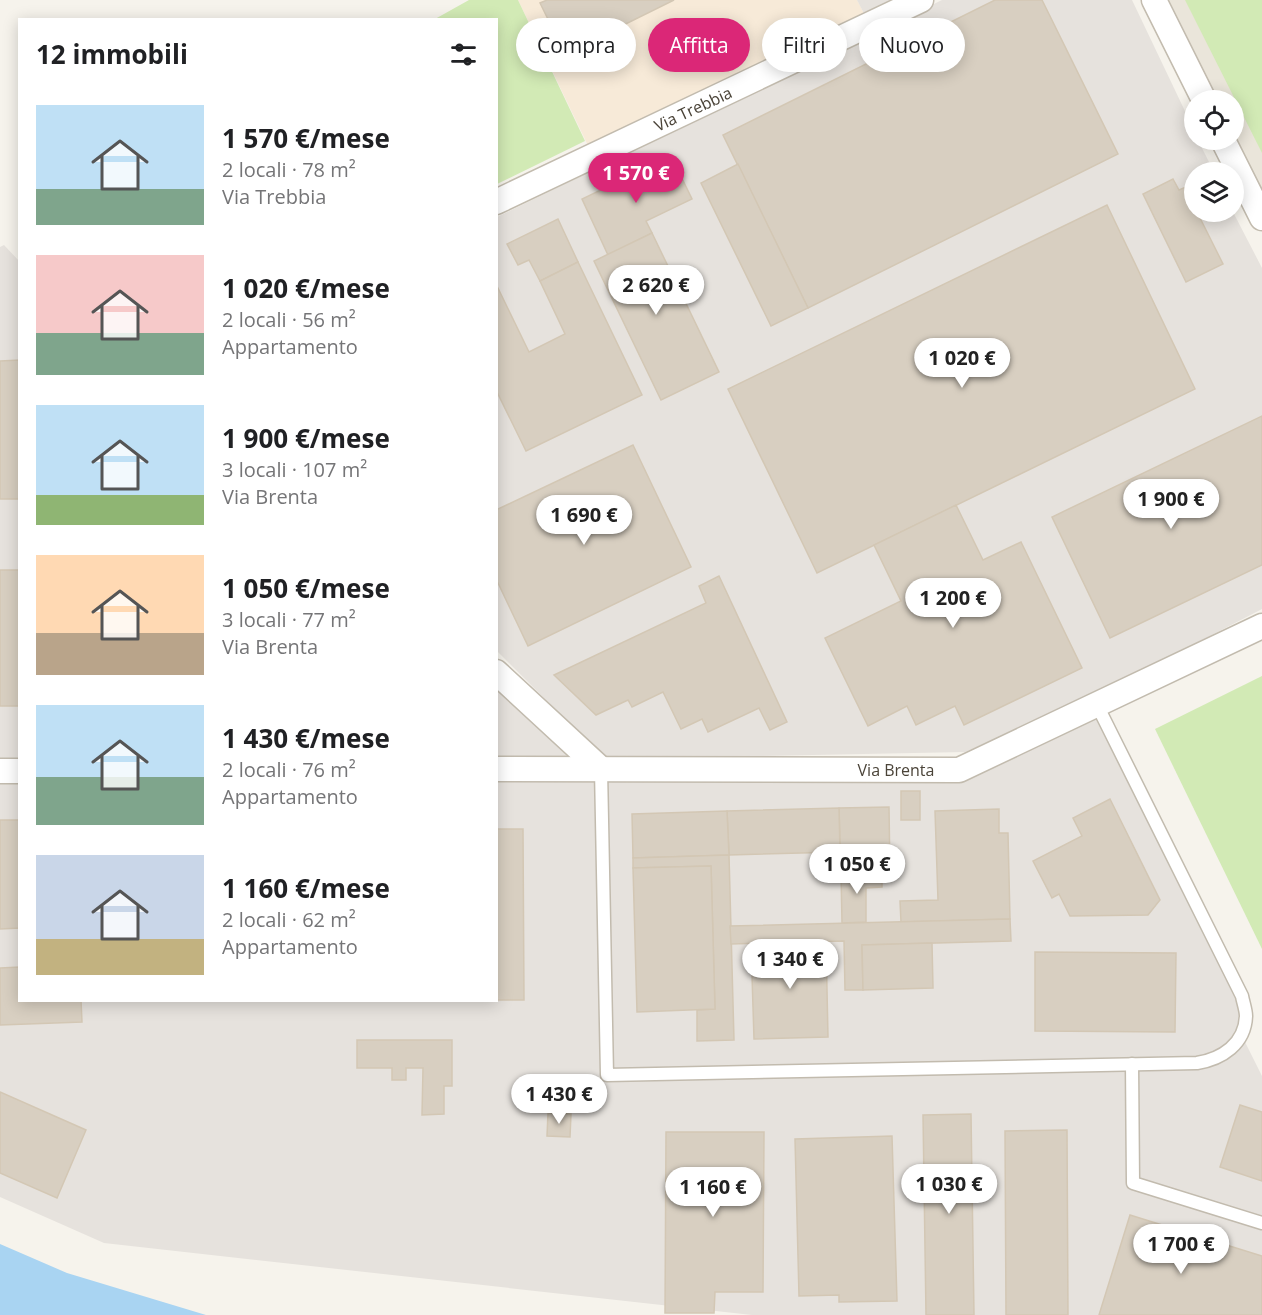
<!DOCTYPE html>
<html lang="it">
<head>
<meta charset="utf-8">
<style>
	:root { --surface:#fff; --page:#f2f2f2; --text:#202124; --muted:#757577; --accent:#db2777 }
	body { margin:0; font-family:"Open Sans",sans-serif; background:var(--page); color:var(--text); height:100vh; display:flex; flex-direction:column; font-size:22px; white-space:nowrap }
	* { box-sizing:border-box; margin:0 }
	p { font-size:20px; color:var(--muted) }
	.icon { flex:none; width:33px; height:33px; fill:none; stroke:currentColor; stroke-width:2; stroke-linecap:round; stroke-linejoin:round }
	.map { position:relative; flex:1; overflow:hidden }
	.sheet { position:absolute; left:18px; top:18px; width:480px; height:984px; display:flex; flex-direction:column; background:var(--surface); border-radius:0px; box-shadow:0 3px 15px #0003 }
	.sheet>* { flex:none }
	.top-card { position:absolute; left:516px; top:18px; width:570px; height:54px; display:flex; gap:12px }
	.tools { position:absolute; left:1184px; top:90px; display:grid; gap:12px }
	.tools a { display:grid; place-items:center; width:60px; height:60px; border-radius:50%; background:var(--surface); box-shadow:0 3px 15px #0003; font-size:30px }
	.price { position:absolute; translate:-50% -51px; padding:0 14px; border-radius:21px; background:#fff; color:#222; font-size:20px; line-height:39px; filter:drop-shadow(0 2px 3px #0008) }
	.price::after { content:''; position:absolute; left:50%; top:36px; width:18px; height:14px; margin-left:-9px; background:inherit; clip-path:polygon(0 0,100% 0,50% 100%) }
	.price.current { background:var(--accent); color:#fff }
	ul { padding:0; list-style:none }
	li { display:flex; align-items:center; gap:18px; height:150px; padding:0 18px }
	li span { display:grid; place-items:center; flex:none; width:168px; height:120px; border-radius:0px; color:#555 }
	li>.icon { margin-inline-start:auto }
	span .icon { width:72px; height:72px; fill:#fffc; stroke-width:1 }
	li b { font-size:26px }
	h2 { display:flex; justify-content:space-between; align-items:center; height:72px; padding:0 18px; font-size:26px }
	.chip { padding:0 21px; border-radius:27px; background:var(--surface); box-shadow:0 3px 15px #0003; font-size:21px; line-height:54px }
	.chip.current { background:var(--accent); color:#fff }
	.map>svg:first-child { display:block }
</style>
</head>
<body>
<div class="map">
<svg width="1262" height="1315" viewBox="0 0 1262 1315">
	<rect width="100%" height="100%" fill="#f6f3ec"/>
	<path fill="#eae5da" d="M1154 0H1262V218L1233 140V100H1204Z"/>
	<path fill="#f7ead8" d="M518 0H857L870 25 593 156Z"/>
	<g fill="#e6e2dd">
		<path d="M857 0H921L870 25Z"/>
		<path d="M942 0H1132L1194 130V140H1198L1214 172H1194V212H1233L1262 268V609L1098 694 965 752 605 759 497 651V217Z"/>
		<path d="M4 245 20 262V1000H496L497 672 601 769 959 770 1097 705 1242 996 1241 1034 1262 1076V1315H752L104 1243 0 1197V247Z"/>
	</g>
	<g fill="#d2eab5">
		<path d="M469 0H518L585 141 497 184 496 20 435 19Z"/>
		<path d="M1185 0H1262V153Z"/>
		<path d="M1262 676V949L1155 729Z"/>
	</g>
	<path fill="#a9d4f2" d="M0 1244 67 1273 206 1315H0Z"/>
	<g fill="#d8cfc1" stroke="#d3c7b4" stroke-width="1.5">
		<path d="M547 0H674L565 54 540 3Z"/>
		<path d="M995 0H1042L1118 154 808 308 723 135Z"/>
		<path d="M671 156 692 199 646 221 652 233 608 255 582 199Z"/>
		<path d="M738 164 808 308 771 326 701 183Z"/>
		<path d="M1173 179 1179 190 1186 187 1194 204V212H1197L1223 264 1186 282 1143 194Z"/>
		<path d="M1107 205 1195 389 817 573 728 389Z"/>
		<path d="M558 219 578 262 540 281 529 260 518 265 507 244Z"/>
		<path d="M652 233 719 372 661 400 594 261Z"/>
		<path d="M578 262 642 395 526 451 496 390V284L529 352 565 334 540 281Z"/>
		<path d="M20 360V499H0V361Z"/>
		<path d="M1262 416V565L1110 638 1052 517Z"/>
		<path d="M633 445 691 567 528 646 498 583H496V510Z"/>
		<path d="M956 505 983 560 1021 542 1082 668 964 725 955 706 916 725 907 706 868 726 825 638 901 601 874 545Z"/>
		<rect x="0" y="570" width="20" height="136"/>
		<path d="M719 576 787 722 770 730 759 708 708 732 702 719 681 729 663 692 632 707 628 700 596 715 554 675 706 603 699 586Z"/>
		<rect x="901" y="791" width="19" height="29"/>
		<path d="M1110 799 1160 900 1148 915 1070 916 1059 894 1052 898 1033 861 1082 836 1073 818Z"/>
		<path d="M889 807 890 873 841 874 839 808Z"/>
		<path d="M839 808 840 852 729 855 727 811Z"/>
		<path d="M999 809V833H1008L1010 919 901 922 900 901 938 900 935 811Z"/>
		<path d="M727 811 729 855 633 858 632 814Z"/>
		<path d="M0 820H20V928L0 929Z"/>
		<path d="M496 829H523L524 1000H496Z"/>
		<path d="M729 855 734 1040 697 1041V1010L715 1009 711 866 633 868V858Z"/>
		<path d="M711 866 715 1009 637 1012 633 868Z"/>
		<path d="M882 873V887L866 888V922L842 923 841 874Z"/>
		<path d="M1010 919 1011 941 862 945 863 990H845L844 941 731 944 730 926Z"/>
		<path d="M826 942 828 1037 754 1039 751 944Z"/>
		<path d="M932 943 933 988 863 990 862 945Z"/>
		<path d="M1035 952 1176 953 1175 1032 1035 1031Z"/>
		<path d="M20 967V1000H81L82 1022 0 1025V968Z"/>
		<path d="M148 1000H456L148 1001Z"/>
		<path d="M357 1040H452V1086H444V1114L422 1115 423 1068H406V1080H392V1068H357Z"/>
		<path d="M0 1092 86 1130 57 1198 0 1173Z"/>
		<path d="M1240 1105 1262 1112V1181L1220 1167Z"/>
		<path d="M548 1113 571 1114 570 1137 547 1136Z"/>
		<path d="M971 1114 974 1315H926L923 1115Z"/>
		<path d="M1067 1130 1068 1315H1006L1005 1131Z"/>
		<path d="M666 1132H764L763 1292H715L714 1313H665Z"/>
		<path d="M892 1136 897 1301 839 1302V1295L799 1296 795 1139Z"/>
		<path d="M1130 1215 1262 1256V1315H1099Z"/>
	</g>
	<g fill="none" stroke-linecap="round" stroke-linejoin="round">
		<g stroke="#c2bbae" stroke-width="15">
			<g id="service">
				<path d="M601 769 607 1075 1197 1063C1222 1059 1245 1044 1246 1016 1246 1010 1243 1002 1242 996L1097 705"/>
				<path d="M1132 1064 1133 1183 1262 1223"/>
			</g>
		</g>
		<g stroke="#c2bbae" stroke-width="27">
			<g id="minor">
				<path d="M1154 0 1204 100"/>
				<path d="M1223 140 1262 218"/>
				<path d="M496 202 921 0"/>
				<path d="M496 672 601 769"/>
				<path d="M496 769 959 770 1262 626"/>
				<path d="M0 771H20"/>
			</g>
		</g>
		<use href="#service" stroke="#fff" stroke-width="12"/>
		<use href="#minor" stroke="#fff" stroke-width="24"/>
	</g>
	<g text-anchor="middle" stroke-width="4.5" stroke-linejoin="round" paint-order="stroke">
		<g font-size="16" fill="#4b4439" stroke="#fff">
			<text transform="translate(693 109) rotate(-25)" y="6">Via Trebbia</text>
			<text x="896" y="776">Via Brenta</text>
		</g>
	</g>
</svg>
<div class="tools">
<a><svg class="icon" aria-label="locate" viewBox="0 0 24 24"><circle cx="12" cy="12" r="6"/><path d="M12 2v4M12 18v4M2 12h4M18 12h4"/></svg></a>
<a><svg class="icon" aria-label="layers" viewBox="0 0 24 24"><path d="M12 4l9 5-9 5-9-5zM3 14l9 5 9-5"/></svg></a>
</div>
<b class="price current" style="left:636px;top:204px">1 570 €</b>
<b class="price" style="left:656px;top:316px">2 620 €</b>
<b class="price" style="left:962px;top:389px">1 020 €</b>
<b class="price" style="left:1171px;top:530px">1 900 €</b>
<b class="price" style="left:584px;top:546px">1 690 €</b>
<b class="price" style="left:953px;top:629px">1 200 €</b>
<b class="price" style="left:857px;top:895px">1 050 €</b>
<b class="price" style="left:790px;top:990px">1 340 €</b>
<b class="price" style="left:559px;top:1125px">1 430 €</b>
<b class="price" style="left:949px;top:1215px">1 030 €</b>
<b class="price" style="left:713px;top:1218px">1 160 €</b>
<b class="price" style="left:1181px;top:1275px">1 700 €</b>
<div class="top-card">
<a class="chip">Compra</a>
<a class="chip current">Affitta</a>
<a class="chip">Filtri</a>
<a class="chip">Nuovo</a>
</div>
<section class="sheet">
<h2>12 immobili<svg class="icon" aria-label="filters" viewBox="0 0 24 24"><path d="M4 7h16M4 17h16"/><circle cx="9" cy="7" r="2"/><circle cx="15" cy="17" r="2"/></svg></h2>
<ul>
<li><span style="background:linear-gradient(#bfe0f5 70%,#7fa58c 0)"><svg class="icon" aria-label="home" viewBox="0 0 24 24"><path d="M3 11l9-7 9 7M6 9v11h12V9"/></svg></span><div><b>1 570 €/mese</b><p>2 locali · 78 m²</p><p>Via Trebbia</p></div></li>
<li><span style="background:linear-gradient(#f6c9c9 65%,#7fa58c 0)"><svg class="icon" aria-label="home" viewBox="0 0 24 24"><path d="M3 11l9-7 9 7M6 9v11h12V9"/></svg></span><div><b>1 020 €/mese</b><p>2 locali · 56 m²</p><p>Appartamento</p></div></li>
<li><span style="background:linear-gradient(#bfe0f5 75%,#8fb573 0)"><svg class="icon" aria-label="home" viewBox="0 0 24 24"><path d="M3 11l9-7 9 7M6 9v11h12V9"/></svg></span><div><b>1 900 €/mese</b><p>3 locali · 107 m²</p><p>Via Brenta</p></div></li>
<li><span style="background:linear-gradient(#ffd9b3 65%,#b9a48a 0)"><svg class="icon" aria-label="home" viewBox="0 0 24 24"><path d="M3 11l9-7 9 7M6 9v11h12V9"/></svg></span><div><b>1 050 €/mese</b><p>3 locali · 77 m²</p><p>Via Brenta</p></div></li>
<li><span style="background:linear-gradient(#bfe0f5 60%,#7fa58c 0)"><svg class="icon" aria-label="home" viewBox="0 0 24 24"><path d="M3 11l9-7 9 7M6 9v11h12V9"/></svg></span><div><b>1 430 €/mese</b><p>2 locali · 76 m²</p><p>Appartamento</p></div></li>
<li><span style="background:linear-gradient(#c9d6e8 70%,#c2b280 0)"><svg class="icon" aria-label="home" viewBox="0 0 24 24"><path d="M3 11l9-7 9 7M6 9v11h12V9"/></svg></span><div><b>1 160 €/mese</b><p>2 locali · 62 m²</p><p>Appartamento</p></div></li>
</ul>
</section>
</div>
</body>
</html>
